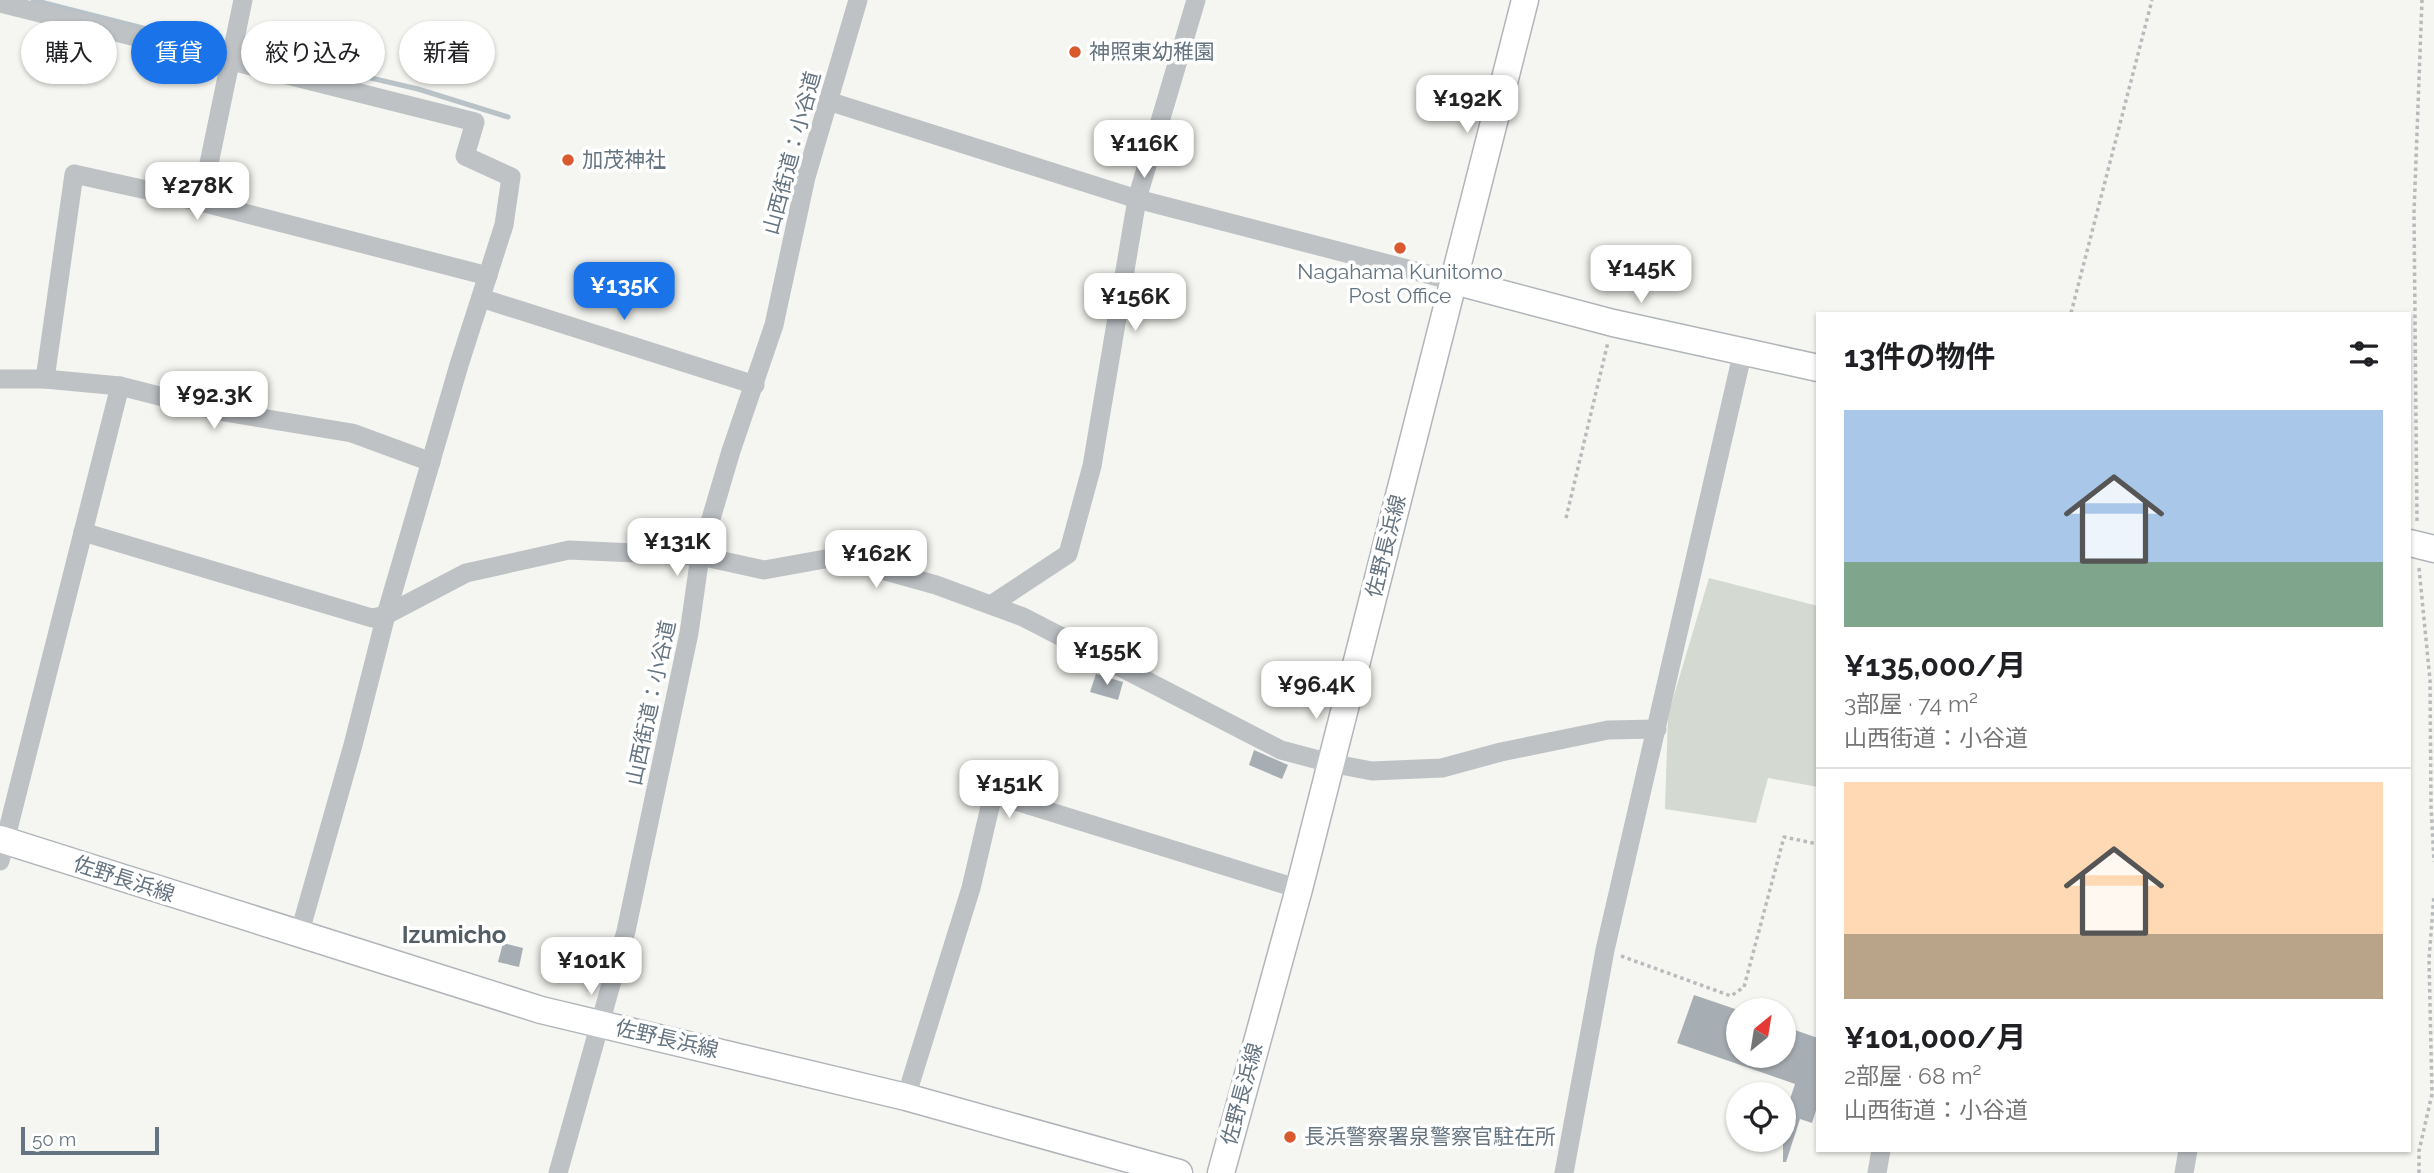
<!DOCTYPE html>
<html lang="ja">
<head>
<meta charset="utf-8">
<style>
	:root { --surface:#fff; --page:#f2f2f2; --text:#202124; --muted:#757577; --line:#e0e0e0; --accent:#1a73e8 }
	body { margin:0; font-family:Raleway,"Noto Sans JP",sans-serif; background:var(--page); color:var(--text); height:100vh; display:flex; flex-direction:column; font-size:26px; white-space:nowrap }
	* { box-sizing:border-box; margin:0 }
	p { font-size:23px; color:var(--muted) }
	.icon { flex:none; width:38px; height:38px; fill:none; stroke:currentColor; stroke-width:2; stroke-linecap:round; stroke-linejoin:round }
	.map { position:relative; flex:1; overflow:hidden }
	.drawer { position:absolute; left:1816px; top:312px; width:595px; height:840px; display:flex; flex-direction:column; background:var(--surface); border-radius:0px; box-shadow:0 2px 5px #0004 }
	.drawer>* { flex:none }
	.banner { position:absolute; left:21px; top:21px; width:665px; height:63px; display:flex; gap:14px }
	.needle { width:46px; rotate:30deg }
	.tools { position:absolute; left:1726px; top:998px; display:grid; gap:14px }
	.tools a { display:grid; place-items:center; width:70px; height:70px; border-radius:50%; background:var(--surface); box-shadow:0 2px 5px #0004; font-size:35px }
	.scale { position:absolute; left:21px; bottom:18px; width:138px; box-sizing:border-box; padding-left:7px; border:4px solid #657481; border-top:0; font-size:19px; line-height:24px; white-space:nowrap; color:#657481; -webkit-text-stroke:5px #fff; paint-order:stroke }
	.price { position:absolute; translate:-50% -60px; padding:0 16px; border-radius:14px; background:#fff; color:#222; font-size:23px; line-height:46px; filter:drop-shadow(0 2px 4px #0008) }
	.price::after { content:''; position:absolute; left:50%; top:42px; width:21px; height:16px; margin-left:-10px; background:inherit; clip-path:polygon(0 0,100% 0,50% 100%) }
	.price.active { background:var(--accent); color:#fff }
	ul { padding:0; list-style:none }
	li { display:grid; align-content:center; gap:14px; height:371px; padding:0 28px }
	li+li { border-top:2px solid var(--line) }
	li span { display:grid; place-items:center; height:217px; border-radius:0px; color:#555 }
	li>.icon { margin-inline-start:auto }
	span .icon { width:126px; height:126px; fill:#fffc; stroke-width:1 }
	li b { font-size:30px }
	h2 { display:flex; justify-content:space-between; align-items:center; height:84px; padding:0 28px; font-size:30px }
	.tag { padding:0 24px; border-radius:32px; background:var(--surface); box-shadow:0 2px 5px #0004; font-size:24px; line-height:63px }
	.tag.active { background:var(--accent); color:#fff }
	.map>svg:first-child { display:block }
</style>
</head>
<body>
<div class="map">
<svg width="2434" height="1173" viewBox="0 0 2434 1173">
	<rect width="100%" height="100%" fill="#f5f5f1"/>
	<path fill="#d4dad1" d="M1709 578 1818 606V787L1768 778 1756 823 1665 809 1668 715Z"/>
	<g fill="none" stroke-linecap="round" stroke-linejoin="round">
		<path stroke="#b8c2c7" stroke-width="5" d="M33 0 190 40 281 57 418 89 508 117"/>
	</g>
	<g fill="#a7aeb3">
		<path d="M1096 674 1123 682 1118 700 1090 692Z"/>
		<path d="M1254 750 1288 765 1282 779 1249 765Z"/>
		<path d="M503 943 523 948 519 967 498 962Z"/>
		<path d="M1694 995 1738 1010V1055H1783V1026L1818 1038V1104L1812 1123 1800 1119 1786 1162H1783V1120L1795 1084 1677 1043Z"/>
	</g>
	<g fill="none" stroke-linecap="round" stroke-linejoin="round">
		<g stroke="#b0b5ba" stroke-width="29">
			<g id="secondary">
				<path d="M1454 281 1613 323 1818 368"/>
				<path d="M2410 543 2434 549"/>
				<path d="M0 839 541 1010 906 1097 1179 1173"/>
				<path d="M1221 1173 1299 889 1525 0"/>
			</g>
		</g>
		<g stroke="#b8bbbd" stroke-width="3.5" stroke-dasharray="3.5 3.5" stroke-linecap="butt">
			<path d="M2071 313 2152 0"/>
			<path d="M1566 518 1608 342"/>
			<path d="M2417 521 2414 213 2422 0"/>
			<path d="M2419 568 2430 680 2431 806 2434 862"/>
			<path d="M1621 956 1731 996 1744 987 1784 837 1818 844"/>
			<path d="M2419 1173V1151L2432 1094 2429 959 2434 895"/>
		</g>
		<g stroke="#bec2c5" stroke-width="19">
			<path d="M0 3 475 122 465 156 511 177 504 225 459 365 386 615 353 745 299 935"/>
			<path d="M828 101 1137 199 1454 281"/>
			<path d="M201 202 243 0"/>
			<path d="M481 298 755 385"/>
			<path d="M0 379H45L120 386 218 411 352 433 431 462"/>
			<path d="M45 379 74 174 201 202 488 276"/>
			<path d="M83 532 372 618 386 615 466 573 569 550 700 556 764 570 836 557 936 585 1023 617 1281 750 1330 763 1372 771 1442 768 1501 752 1608 730 1657 729"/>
			<path d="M991 605 1068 554 1092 466 1137 199 1196 0"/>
			<path d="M0 861 120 386"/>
			<path d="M906 1097 971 888 993 794 1299 889"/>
			<path d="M558 1173 626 931 689 633 700 556 731 451 774 325 806 177 858 0"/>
			<path d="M1564 1173 1605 950 1743 351"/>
			<path d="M1877 1173 1881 1150"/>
			<path d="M2184 1173 2188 1150"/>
		</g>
		<use href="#secondary" stroke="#fff" stroke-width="26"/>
	</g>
	<g fill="#d95b2d" stroke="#fff" stroke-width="2.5">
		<circle cx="1075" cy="52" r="7"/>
		<circle cx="568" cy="160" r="7"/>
		<circle cx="1400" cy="248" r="7"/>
		<circle cx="1290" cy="1137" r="7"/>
	</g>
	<g text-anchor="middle" stroke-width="7" stroke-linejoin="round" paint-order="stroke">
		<g font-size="21" fill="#657481" stroke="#fff" text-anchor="start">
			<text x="1089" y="59">神照東幼稚園</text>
			<text x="582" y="167">加茂神社</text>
			<text x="1400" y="279" text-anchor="middle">Nagahama Kunitomo<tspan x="1400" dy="24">Post Office</tspan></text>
			<text x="1304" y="1144">長浜警察署泉警察官駐在所</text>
		</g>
		<g font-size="21" fill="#657481" stroke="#fff">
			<text transform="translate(792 153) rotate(-75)" y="7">山西街道：小谷道</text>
			<text transform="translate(1386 546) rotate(-76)" y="7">佐野長浜線</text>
			<text transform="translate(651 703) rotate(-78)" y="7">山西街道：小谷道</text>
			<text transform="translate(124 879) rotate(18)" y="7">佐野長浜線</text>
			<text transform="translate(667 1039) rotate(13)" y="7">佐野長浜線</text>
			<text transform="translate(1242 1094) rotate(-75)" y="7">佐野長浜線</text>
		</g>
		<g font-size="24" font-weight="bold" fill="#535d66" stroke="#fff">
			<text x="454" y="943">Izumicho</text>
		</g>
	</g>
</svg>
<div class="tools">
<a><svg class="needle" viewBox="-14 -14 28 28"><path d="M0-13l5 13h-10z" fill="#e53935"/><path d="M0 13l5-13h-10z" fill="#757577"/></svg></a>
<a><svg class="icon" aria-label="locate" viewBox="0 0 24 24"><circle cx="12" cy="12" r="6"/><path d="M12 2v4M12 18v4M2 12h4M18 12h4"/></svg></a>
</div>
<div class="scale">50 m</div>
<b class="price" style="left:1467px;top:135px">¥192K</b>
<b class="price" style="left:1144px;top:180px">¥116K</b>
<b class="price" style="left:197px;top:222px">¥278K</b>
<b class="price" style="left:1641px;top:305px">¥145K</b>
<b class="price active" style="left:624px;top:322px">¥135K</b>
<b class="price" style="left:1135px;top:333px">¥156K</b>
<b class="price" style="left:214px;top:431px">¥92.3K</b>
<b class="price" style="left:677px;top:578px">¥131K</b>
<b class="price" style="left:876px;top:590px">¥162K</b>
<b class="price" style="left:1107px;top:687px">¥155K</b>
<b class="price" style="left:1316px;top:721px">¥96.4K</b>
<b class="price" style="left:1009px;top:820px">¥151K</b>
<b class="price" style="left:591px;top:997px">¥101K</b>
<div class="banner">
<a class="tag">購入</a>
<a class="tag active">賃貸</a>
<a class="tag">絞り込み</a>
<a class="tag">新着</a>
</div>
<section class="drawer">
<h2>13件の物件<svg class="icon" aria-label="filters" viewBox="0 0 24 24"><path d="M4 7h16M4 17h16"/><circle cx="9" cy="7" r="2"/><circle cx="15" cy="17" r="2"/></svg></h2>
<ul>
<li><span style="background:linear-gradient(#a9c7e8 70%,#7fa58c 0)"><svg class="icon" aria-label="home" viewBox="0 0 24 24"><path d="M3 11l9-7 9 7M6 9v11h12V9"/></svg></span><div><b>¥135,000/月</b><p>3部屋 · 74 m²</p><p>山西街道：小谷道</p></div></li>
<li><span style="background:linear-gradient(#ffd9b3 70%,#b9a48a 0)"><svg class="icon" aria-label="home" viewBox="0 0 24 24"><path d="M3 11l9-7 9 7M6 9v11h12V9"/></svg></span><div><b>¥101,000/月</b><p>2部屋 · 68 m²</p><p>山西街道：小谷道</p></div></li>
</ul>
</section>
</div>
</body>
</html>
